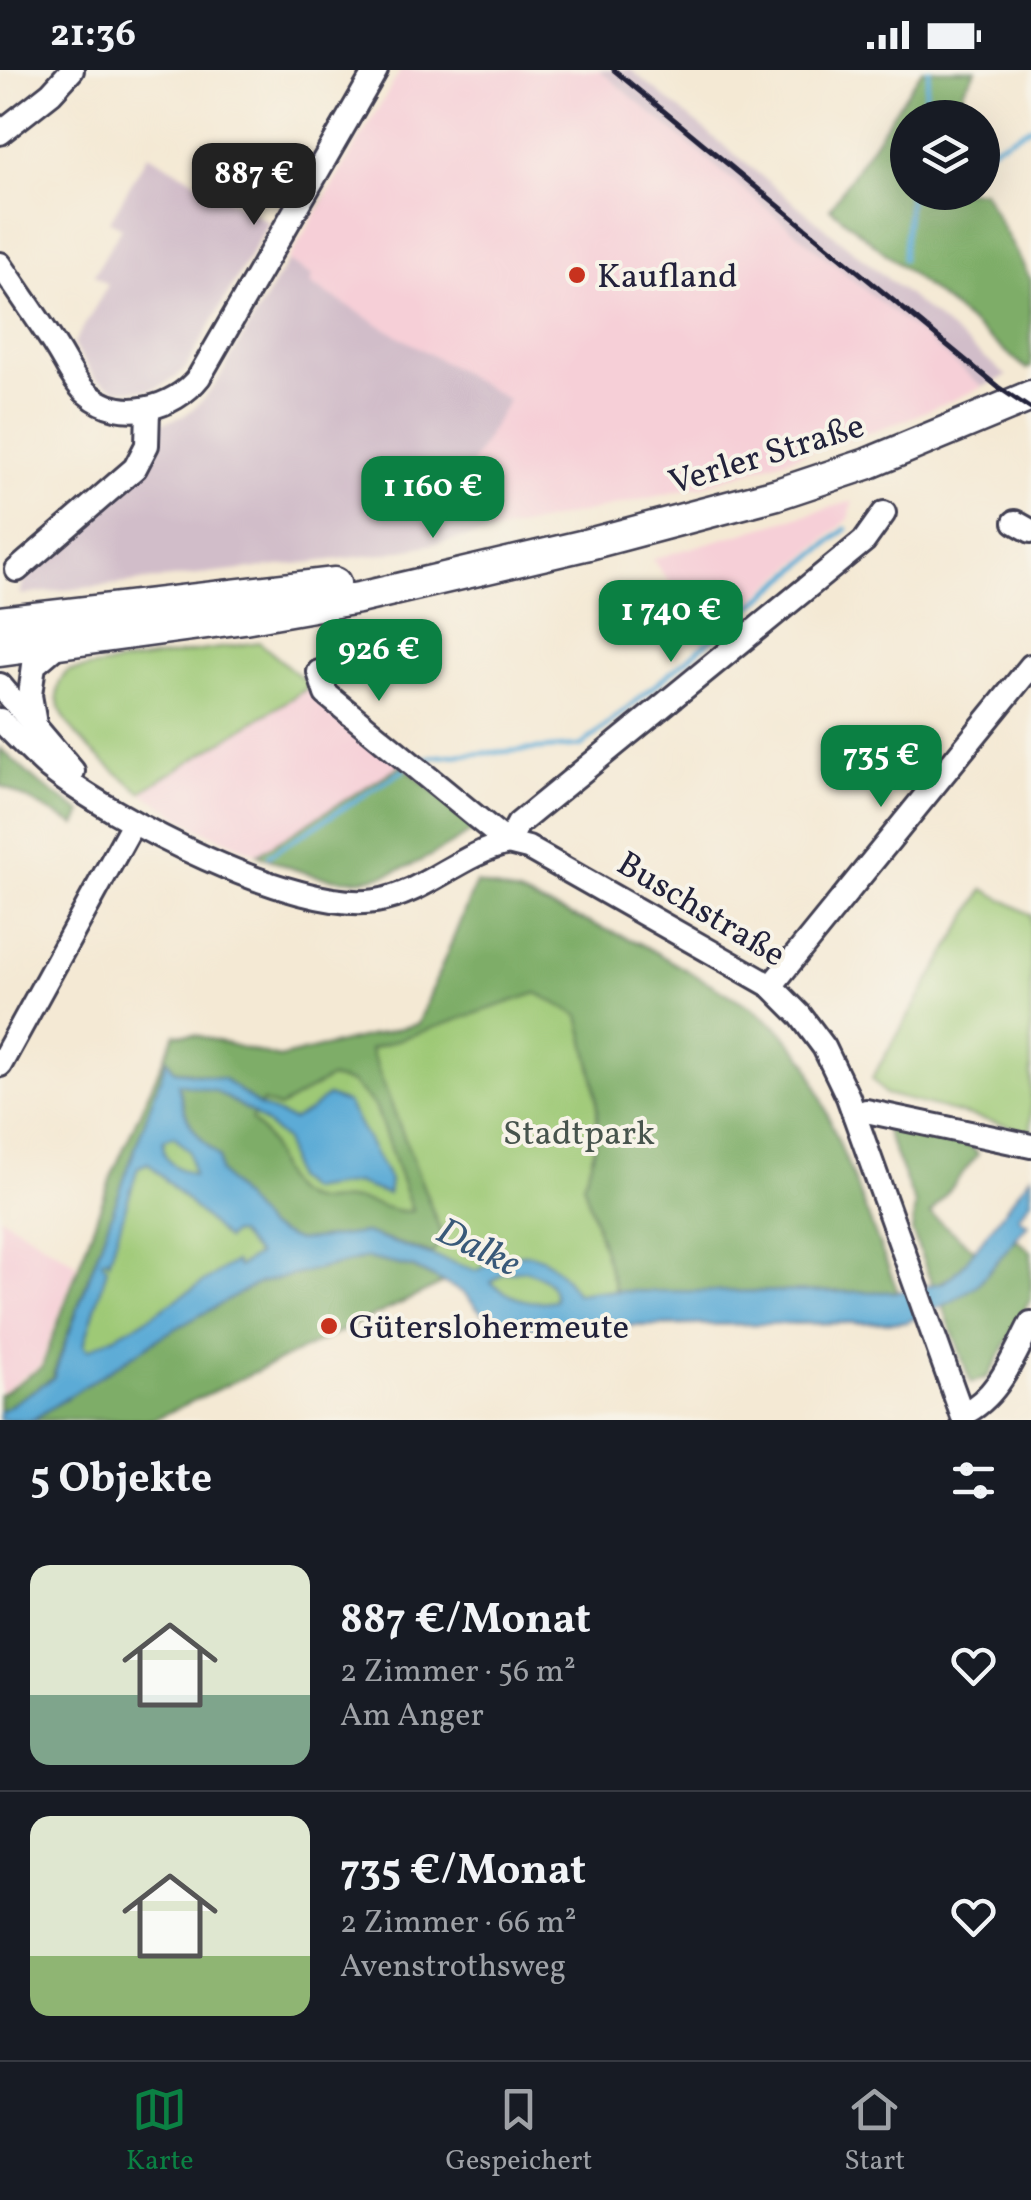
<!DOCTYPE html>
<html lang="de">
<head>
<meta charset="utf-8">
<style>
	:root { --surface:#171b24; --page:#20242c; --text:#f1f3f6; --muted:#9ea1a6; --line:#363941; --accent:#0b8043 }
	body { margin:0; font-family:Vollkorn,serif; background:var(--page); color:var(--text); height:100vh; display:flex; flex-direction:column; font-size:38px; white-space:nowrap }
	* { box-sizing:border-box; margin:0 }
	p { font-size:32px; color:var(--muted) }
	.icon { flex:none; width:55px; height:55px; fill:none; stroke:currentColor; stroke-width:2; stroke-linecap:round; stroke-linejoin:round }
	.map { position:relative; height:1350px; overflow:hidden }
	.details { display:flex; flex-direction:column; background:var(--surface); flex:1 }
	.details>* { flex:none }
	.controls { position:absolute; left:890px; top:30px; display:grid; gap:20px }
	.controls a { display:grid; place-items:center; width:110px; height:110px; border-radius:50%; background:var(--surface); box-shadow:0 10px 40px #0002; font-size:50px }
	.price { position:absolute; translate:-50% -85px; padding:0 22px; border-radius:20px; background:var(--accent); color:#fff; font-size:32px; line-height:65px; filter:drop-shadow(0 2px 5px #0008) }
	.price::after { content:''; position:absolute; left:50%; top:60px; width:30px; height:22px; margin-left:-15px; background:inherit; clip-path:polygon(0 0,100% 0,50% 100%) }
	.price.current { background:#222; color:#fff }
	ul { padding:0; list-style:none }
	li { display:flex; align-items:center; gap:30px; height:250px; padding:0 30px }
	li+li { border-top:2px solid var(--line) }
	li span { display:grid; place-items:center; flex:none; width:280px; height:200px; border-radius:20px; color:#555 }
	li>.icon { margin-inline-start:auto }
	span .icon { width:120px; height:120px; fill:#fffc; stroke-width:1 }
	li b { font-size:42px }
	h2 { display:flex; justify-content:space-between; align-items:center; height:120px; padding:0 30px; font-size:42px }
	.status { display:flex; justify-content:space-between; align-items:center; height:70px; padding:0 50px; background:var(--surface); direction:ltr }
	.status svg { height:28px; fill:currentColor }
	.tabs { display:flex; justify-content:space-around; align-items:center; height:140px; border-top:2px solid var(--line); background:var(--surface); font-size:28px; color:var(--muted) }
	.tabs a { display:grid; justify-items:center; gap:5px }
	.tabs .current { color:var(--accent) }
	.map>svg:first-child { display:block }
</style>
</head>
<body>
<div class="status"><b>21:36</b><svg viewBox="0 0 49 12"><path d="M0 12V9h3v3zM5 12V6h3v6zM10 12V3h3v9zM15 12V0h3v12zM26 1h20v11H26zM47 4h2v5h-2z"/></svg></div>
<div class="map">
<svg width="1031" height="1350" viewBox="0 0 1031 1350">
	<rect width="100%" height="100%" fill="#f7f3e8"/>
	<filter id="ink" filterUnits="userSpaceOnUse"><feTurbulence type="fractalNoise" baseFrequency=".01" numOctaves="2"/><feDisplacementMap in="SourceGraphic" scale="20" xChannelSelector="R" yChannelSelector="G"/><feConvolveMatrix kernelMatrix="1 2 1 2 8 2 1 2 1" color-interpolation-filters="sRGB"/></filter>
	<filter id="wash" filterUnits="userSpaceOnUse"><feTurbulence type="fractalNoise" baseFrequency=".0048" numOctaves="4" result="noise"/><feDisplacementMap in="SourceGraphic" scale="40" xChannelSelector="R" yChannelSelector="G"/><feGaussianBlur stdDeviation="2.25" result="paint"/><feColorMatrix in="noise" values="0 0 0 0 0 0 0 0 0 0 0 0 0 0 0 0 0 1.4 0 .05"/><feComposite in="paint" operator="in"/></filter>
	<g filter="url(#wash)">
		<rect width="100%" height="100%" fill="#f4e9d4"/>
		<g fill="#f6cfd7">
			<path d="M401 0H599L983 317 900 352 703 416 490 463 469 399 309 214 313 206 288 191Z"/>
			<path d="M853 431 849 449 710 566 652 489Z"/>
			<path d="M311 616 402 695 258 784 198 758 141 722Z"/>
			<path d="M0 1146 77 1194 40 1295 0 1322Z"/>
		</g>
		<g fill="#d1bdc9">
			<path d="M599 0H631L1007 306 983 317Z"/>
			<path d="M148 84 269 152 186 298 174 309 151 320H118L95 308 73 275 108 215 94 205 121 158 110 151Z"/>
			<path d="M288 191 313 206 310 214 508 330 469 398 490 463 384 484 20 525 24 506 156 377 160 354 183 346 199 334 215 315Z"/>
		</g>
		<g fill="#9ec976" stroke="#607658" stroke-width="2.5">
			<path d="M259 572 311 616 141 722C112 698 28 640 68 601Z"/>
			<path d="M476 813 518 824 639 873 754 939 781 961 807 992 907 1252 531 1257 482 1243 464 1223 444 1213 152 1350H0V1325L42 1297 112 1105 175 964 196 965 279 988 418 954Z"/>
			<path d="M984 819 1031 845V1062L885 1024 872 1008Z"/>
		</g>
		<g fill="#7ead67" stroke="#506851" stroke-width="2.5">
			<path d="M922 0H976L963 20 966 47 908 48V122L983 121 1031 210V297L1027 299 830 138Z"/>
			<path d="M0 678 35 710 82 743 76 755 0 715Z"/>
			<path d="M402 695 478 758C393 810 355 830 258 784Z"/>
			<path d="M476 813 518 824 639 873 754 939 781 961 807 992 898 1222 616 1221 583 1113C610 1054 593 1006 579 946L537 923 370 979 443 1168 432 1184 365 1163 297 1171 266 1157 220 1102 219 1087C190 1059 186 1052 178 1013L215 1021 254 1044 251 1049C257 1057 266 1065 270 1074 280 1099 285 1129 318 1131 331 1132 344 1128 358 1130 377 1133 393 1143 412 1141L376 1038 352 1013 330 1008 279 1038 263 1032 259 1036 224 1009 174 999 168 990 52 1308 0 1342V1325L42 1297 112 1105 175 964 196 965 279 988 418 954Z"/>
			<path d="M885 1059 970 1076 978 1084 930 1144 975 1180C963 1196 952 1210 932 1215L912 1161 915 1134Z"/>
			<path d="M1016 1169 1031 1181V1228L988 1307 971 1313 943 1236 977 1215Z"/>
			<path d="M367 1188 413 1198 444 1213 152 1350H32L164 1265 259 1213Z"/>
		</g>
		<path fill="#5cabd6" stroke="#3f6688" stroke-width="2.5" fill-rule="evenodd" d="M167 989 174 1000 224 1009 259 1036 292 1050 311 1040 327 1026 347 1033 390 1111 388 1124 355 1113 308 1120 293 1108 285 1070 254 1044 215 1021 178 1013C184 1050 192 1061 219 1087L220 1102 266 1157 297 1171 365 1163 477 1201C526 1172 546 1180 577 1224L598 1221 898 1222 944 1212 961 1198 1031 1105V1130L1018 1147 1028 1154 977 1215 951 1232 907 1252 531 1257 482 1243 464 1223 414 1198 367 1188 259 1213 164 1265 32 1350H0V1342L53 1308ZM174 1066 189 1081 193 1105C177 1098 160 1092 164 1070ZM148 1093 226 1169 232 1163 238 1164 257 1185 238 1197 235 1192 140 1253 88 1280 84 1275 107 1199 102 1190 107 1188 109 1192 138 1097ZM524 1200C541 1205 554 1211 555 1230 529 1235 513 1229 491 1213L503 1203Z"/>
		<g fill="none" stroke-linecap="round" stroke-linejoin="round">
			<g stroke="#5cabd6" stroke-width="5">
				<path d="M922 48 929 0"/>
				<path d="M982 83 1031 57"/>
				<path d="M903 189 910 122"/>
				<path d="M419 693 431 687 581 676 846 459"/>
				<path d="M269 785 404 700"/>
			</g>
		</g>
	</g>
	<g filter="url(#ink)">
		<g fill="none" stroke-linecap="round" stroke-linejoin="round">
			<g stroke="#424052" stroke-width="28">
				<g id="minor">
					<path d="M0 63 51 23 72 0"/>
					<path d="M0 194C19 222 39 250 57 279 66 293 75 314 88 324 121 353 174 339 199 307L376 0"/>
					<path d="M1015 452 1031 461"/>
					<path d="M17 500 135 398 147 375 148 339"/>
					<path d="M319 602 326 624 508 773 528 778 771 916 800 945 824 977 848 1027 964 1350"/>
					<path d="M0 615 73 701"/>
					<path d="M0 650C16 666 32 683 49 698 113 749 295 844 376 831 425 823 460 784 508 773"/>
					<path d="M35 654 30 625 34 595 59 574"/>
					<path d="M508 773 518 754 864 471 884 443"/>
					<path d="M771 916 1031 596"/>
					<path d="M0 995 133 753"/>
					<path d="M855 1046 866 1041 1031 1076"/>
					<path d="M963 1344C999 1327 1013 1287 1031 1253"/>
				</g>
			</g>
			<g stroke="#424052" stroke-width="35">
				<g id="secondary">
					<path d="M0 552 335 513"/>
					<path d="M0 581 244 548 359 528 585 475 777 424 867 394 1031 326"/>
				</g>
			</g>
			<use href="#minor" stroke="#fff" stroke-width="22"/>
			<use href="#secondary" stroke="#fff" stroke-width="30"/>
			<path stroke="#22223b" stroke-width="5" d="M614 0 998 317 1031 339"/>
		</g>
	</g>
	<g fill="#c8321e" stroke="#f7f3e8" stroke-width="4">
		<circle cx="577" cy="205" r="10"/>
		<circle cx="329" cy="1256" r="10"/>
	</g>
	<g text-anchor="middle" stroke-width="8" stroke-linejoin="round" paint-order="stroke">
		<g font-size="35" fill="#22223b" stroke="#f7f3e8" text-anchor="start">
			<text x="597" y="217">Kaufland</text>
			<text x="349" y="1268">Güterslohermeute</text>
		</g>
		<g font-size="35" fill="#22223b" stroke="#f7f3e8">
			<text transform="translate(766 383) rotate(-17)" y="12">Verler Straße</text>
			<text transform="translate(702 838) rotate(31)" y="12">Buschstraße</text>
		</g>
		<g font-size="35" fill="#47544d" stroke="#f7f3e8">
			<text x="579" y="1074">Stadtpark</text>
		</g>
		<g font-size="38" font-style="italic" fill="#395979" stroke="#f7f3e8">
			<text transform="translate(479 1176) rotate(26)" y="13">Dalke</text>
		</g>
	</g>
</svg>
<div class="controls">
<a><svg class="icon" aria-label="layers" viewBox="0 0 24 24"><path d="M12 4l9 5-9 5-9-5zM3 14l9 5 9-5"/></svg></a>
</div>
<b class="price current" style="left:254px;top:158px">887 €</b>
<b class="price" style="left:433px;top:471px">1 160 €</b>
<b class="price" style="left:671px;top:595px">1 740 €</b>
<b class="price" style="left:379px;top:634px">926 €</b>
<b class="price" style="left:881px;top:740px">735 €</b>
</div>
<section class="details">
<h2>5 Objekte<svg class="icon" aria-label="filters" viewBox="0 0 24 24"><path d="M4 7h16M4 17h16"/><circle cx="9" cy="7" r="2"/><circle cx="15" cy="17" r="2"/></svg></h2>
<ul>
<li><span style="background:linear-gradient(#dfe7d0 65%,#7fa58c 0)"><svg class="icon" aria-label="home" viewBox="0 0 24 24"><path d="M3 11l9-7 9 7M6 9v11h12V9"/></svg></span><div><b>887 €/Monat</b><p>2 Zimmer · 56 m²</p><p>Am Anger</p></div><svg class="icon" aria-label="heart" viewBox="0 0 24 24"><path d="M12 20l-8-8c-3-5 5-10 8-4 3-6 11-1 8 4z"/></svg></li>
<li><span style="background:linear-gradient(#dfe7d0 70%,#8fb573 0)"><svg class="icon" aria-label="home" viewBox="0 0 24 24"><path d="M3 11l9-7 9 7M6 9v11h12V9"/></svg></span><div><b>735 €/Monat</b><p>2 Zimmer · 66 m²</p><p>Avenstrothsweg</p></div><svg class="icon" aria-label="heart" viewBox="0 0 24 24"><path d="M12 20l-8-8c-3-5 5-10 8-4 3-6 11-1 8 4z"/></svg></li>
</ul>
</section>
<nav class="tabs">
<a class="current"><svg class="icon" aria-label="map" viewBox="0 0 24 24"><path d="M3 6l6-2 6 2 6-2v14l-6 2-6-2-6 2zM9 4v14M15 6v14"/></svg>Karte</a>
<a><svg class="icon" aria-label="saved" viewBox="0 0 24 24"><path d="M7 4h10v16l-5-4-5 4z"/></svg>Gespeichert</a>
<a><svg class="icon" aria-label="home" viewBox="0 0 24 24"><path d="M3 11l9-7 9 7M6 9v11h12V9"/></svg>Start</a>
</nav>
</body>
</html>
